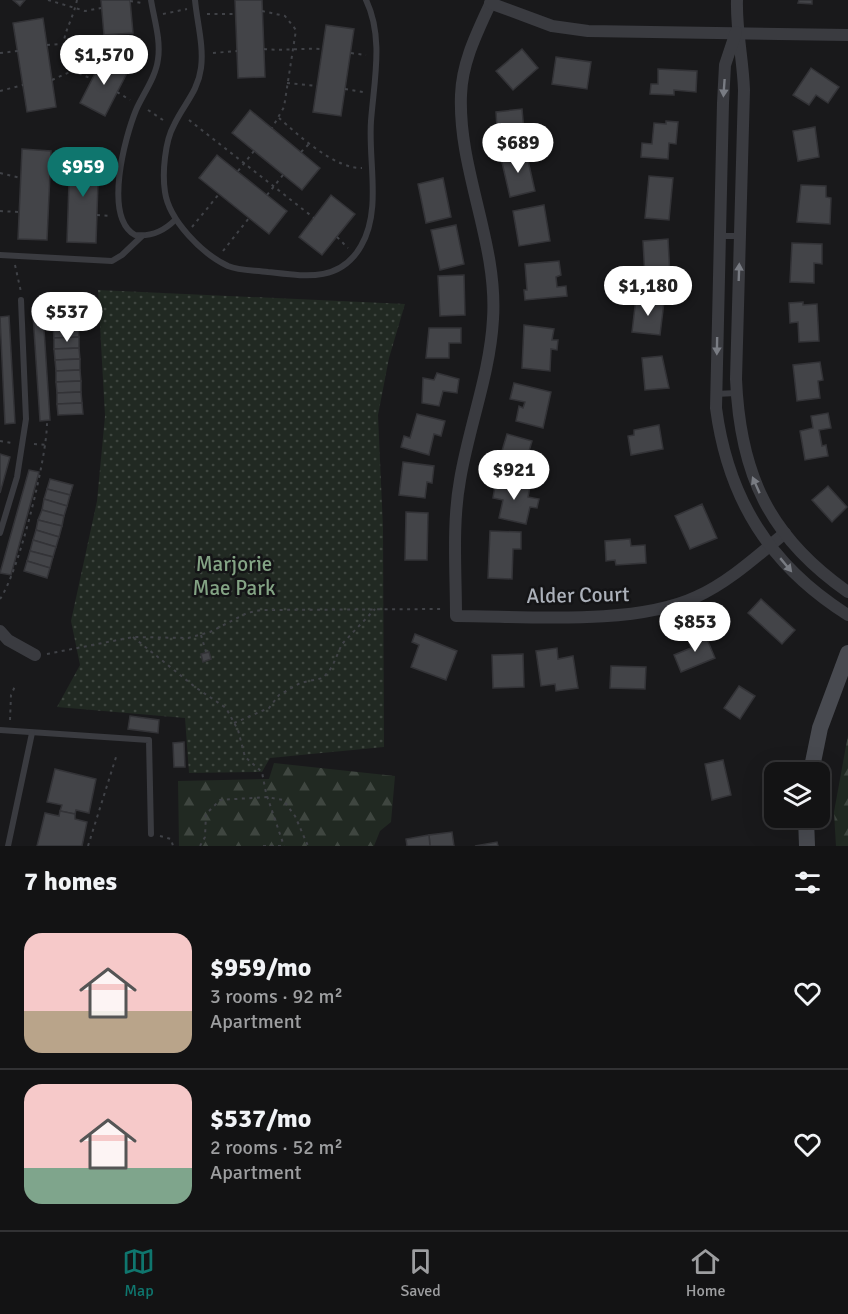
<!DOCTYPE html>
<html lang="en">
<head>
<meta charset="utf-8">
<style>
	:root { --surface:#131314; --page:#1c1c1d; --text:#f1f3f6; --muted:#9d9ea0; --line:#323234; --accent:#0f766e }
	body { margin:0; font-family:Signika,sans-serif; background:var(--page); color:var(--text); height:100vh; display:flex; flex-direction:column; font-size:22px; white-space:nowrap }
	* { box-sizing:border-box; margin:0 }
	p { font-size:20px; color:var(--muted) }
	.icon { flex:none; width:33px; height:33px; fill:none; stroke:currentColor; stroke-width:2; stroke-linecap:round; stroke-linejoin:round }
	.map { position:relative; height:846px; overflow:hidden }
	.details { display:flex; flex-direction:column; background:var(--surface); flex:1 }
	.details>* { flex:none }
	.buttons { position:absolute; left:764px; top:762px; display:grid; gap:12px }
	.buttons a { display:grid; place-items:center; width:66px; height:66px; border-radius:12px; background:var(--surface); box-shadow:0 6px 24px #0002,0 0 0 2px var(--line); font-size:30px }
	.price { position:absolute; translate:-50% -51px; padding:0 14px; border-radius:21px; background:#fff; color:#222; font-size:20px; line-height:39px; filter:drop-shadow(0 2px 3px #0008) }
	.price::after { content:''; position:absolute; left:50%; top:36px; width:18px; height:14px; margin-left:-9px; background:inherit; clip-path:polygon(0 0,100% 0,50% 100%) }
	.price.current { background:var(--accent); color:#fff }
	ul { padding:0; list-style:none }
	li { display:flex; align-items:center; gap:18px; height:150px; padding:0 24px }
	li+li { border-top:2px solid var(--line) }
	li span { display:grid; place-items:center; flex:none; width:168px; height:120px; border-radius:18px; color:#555 }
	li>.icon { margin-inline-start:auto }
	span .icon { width:72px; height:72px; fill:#fffc; stroke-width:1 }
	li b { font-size:26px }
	h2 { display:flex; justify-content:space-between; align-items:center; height:72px; padding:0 24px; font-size:26px }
	.dock { display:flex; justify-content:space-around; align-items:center; height:84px; border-top:2px solid var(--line); background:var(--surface); font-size:16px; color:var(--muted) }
	.dock a { display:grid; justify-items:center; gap:3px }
	.dock .current { color:var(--accent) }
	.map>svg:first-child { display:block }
</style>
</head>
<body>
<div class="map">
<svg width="848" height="846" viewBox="0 0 848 846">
	<defs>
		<pattern id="forest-firs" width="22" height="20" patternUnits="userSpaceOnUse" patternTransform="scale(1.5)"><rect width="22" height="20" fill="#212922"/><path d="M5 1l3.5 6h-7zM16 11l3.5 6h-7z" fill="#3f4640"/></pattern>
		<pattern id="park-dots" width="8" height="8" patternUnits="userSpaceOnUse" patternTransform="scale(1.5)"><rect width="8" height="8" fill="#212922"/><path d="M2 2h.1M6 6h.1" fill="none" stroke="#3f4640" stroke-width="1.8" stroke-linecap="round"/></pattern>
	</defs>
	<rect width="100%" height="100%" fill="#19191b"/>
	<g fill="url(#forest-firs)">
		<path d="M848 735V846H836L834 812Z"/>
		<path d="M274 763 395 776 391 822 380 831 374 846H179L178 781 269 779Z"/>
	</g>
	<path fill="url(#park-dots)" d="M98 290 405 304 389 358 378 415 383 528 384 747 270 758 262 772 189 773 185 718 57 707 80 665 71 621 97 501 105 416Z"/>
	<g fill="#434448" stroke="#333337" stroke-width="1.5">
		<path d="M13 0H25L20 6Z"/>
		<path d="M101 0H130L133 33 104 35Z"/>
		<path d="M235 0H262L265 77 238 78Z"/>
		<path d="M799 0H812V4L798 3Z"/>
		<path d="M43 18 56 107 27 112 13 23Z"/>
		<path d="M326 25 354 29 341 116 313 112Z"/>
		<path d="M522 49 538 68 513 90 496 71Z"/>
		<path d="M104 56 129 69 105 116 80 103Z"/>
		<path d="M556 57 591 62 587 89 552 84Z"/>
		<path d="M811 68 839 87 828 103 816 95 809 105 793 95Z"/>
		<path d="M658 69 697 71 696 92 674 90V95L650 94 651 84H658Z"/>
		<path d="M522 109 525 142 498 145 496 112Z"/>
		<path d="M250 110 320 168 302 190 232 133Z"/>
		<path d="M666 121 678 122 676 144 669 143 668 159 641 157 642 143 652 144 654 123 666 124Z"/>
		<path d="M815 127 819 157 798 161 793 131Z"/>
		<path d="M22 149 51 151 47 240 18 239Z"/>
		<path d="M70 152 99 153 96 243 67 242Z"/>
		<path d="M526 152 535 191 510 197 501 158Z"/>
		<path d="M217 155 287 211 269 234 199 178Z"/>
		<path d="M649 176 673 178 669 220 645 218Z"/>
		<path d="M443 178 451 217 426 223 418 184Z"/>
		<path d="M801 185 826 186V197L831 198 830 224 797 222Z"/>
		<path d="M331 195 355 214 322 255 299 237Z"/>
		<path d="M544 205 550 241 519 246 513 211Z"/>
		<path d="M456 225 464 264 440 270 431 230Z"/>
		<path d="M668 239 670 276 645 278 643 241Z"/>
		<path d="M792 243 822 244V264L814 263V283L790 282Z"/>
		<path d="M559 261 561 275 556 277 557 287 566 286 567 296 525 300 524 290H527L525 264Z"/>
		<path d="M464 275 465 315 440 316 438 276Z"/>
		<path d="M636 298 664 302 660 335 632 332Z"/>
		<path d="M803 302V305L817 304 819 341 799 342 798 322 790 323 789 303Z"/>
		<path d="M43 314 50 420 40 421 33 315Z"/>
		<path d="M78 315V326L53 327V316Z"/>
		<path d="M9 316 15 423 5 424 0 317Z"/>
		<path d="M524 325 554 329 552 340H558L557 350 551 349 550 371 522 368Z"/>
		<path d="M78 326 79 337 54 338 53 327Z"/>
		<path d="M429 328H461V343H449V358H426Z"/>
		<path d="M79 337V348L54 349V338Z"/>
		<path d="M79 348 80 359 55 360 54 349Z"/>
		<path d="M662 356 669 388 645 390 642 358Z"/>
		<path d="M80 359V370L56 371 55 360Z"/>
		<path d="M820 362 823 380 818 381 820 398 797 401 793 365Z"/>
		<path d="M80 370 81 381 56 382V371Z"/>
		<path d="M437 373 459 379 457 393 443 391 439 406 422 403 423 378 434 380Z"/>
		<path d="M81 381V392L57 393 56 382Z"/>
		<path d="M514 383 551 392 543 428 516 421 519 406 523 408 525 402 510 399Z"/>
		<path d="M81 392 82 403 57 404V393Z"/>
		<path d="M82 403 83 414 58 415 57 404Z"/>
		<path d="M828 413 831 428 819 430 822 446 826 445 828 456 805 460 800 431 813 428 811 416Z"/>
		<path d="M417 414 445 421 441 436 434 434 429 455 401 447 404 436 410 438Z"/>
		<path d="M659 425 663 449 631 455 628 436 634 435V430Z"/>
		<path d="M507 434 532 441 522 475 497 468Z"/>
		<path d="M0 454 10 457 0 493Z"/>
		<path d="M403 462 434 466 432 483 427 482 425 498 399 495Z"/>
		<path d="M29 470 39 472 11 575 0 573Z"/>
		<path d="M50 479 73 485 70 495 47 489Z"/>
		<path d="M496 480 530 487 528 497 539 499 537 508 530 507 526 524 499 518 503 500 493 498Z"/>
		<path d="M828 486 847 507 832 522 812 500Z"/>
		<path d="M47 489 70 495 67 506 44 499Z"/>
		<path d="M44 499 67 506 64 516 42 510Z"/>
		<path d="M702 504 717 538 690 549 675 516Z"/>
		<path d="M42 510 64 516 62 526 38 520Z"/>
		<path d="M406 512 428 513 427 560H405Z"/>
		<path d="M38 520 62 526 59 537 36 530Z"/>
		<path d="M36 530 59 537 56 547 33 540Z"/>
		<path d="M490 531 521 532V549H513L512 579 488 578Z"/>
		<path d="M630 539 631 546 645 545 646 563 616 565 615 560 606 561 605 541Z"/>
		<path d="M33 540 56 547 53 557 30 551Z"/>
		<path d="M30 551 53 557 50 568 27 561Z"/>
		<path d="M27 561 50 568 47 578 24 571Z"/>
		<path d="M761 599 795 630 782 644 748 613Z"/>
		<path d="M704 632 715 658 681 672 674 655 691 648 688 639Z"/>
		<path d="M415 634 457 651 446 680 411 667 419 645 412 642Z"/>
		<path d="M557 648 558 659 573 656 578 688 556 691 555 684 541 686 536 651Z"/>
		<path d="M209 652 211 659 203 662 201 654Z"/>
		<path d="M523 654 524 687 493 688 492 655Z"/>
		<path d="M611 666 646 667 645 689 610 688Z"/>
		<path d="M739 686 755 696 740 719 724 708Z"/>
		<path d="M130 716 159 720 158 733 128 729Z"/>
		<path d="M184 742 185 767H174L173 743Z"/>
		<path d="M723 760 731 795 712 800 705 764Z"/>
		<path d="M55 769 96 779 89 813 76 810 75 814 60 811 62 805 47 802Z"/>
		<path d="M60 811 75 814V819L87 822 82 846H37L45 813 59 816Z"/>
		<path d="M452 832 454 846H430L429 835Z"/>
		<path d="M429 835 430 846H407L406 839Z"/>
		<path d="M497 842 498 846H475Z"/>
	</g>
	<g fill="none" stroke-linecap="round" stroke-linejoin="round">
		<g stroke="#404247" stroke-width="2" stroke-dasharray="3 4.5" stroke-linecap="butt">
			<path d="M48 0 85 11 101 8"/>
			<path d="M77 0C70 31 56 37 69 69L92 79"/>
			<path d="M130 1 142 3"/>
			<path d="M262 11 285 16 296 30 284 107 272 128"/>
			<path d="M163 14 187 9"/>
			<path d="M207 14H236"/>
			<path d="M47 45 61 44"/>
			<path d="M264 49C284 51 302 48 322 49"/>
			<path d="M0 53 18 51"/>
			<path d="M213 53 237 51"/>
			<path d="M351 53 366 55"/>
			<path d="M52 80 72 71"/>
			<path d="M287 83 317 86"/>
			<path d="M345 89 363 92"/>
			<path d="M0 91 23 85"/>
			<path d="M117 92 130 100"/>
			<path d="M148 110 166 122"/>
			<path d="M279 118C298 135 335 169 362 168"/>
			<path d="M189 120 314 218"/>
			<path d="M301 152 309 144"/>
			<path d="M238 171 254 151"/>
			<path d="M0 173 21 178"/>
			<path d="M98 180 110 181"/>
			<path d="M267 195 283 175"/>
			<path d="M0 211 19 212"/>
			<path d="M97 215 112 216"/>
			<path d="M192 227 219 194"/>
			<path d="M337 237 348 248"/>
			<path d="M223 251 249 218"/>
			<path d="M15 265 21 292"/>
			<path d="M0 441 12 443"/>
			<path d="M34 444 47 445"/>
			<path d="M0 599C19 572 47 457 47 423"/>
			<path d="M201 635 206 652"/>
			<path d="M133 637 195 687 226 708 238 730 245 757 262 772 266 793 284 846"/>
			<path d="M47 654 133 637 188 638 210 632 247 613 261 610 442 609"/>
			<path d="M10 720 11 695 16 684"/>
			<path d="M234 723 269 708 279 695 300 683 323 678 332 667 342 644 375 609"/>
			<path d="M160 836 171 839 173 846"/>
			<path d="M88 846 117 754"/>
			<path d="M200 846 205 837 206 814 220 800 267 797 283 800 295 816 308 846"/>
			<path d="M263 846H281"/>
		</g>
		<g stroke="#3a3b40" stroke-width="6">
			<path d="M151 0C154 19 161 40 158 59 156 77 143 94 136 110 125 137 103 217 135 235 152 237 164 231 175 220"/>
			<path d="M195 0C197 22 204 46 201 68 198 92 183 105 174 125 165 141 162 173 165 192 169 220 202 254 228 266 240 271 256 270 268 272 304 276 340 283 361 246 382 210 368 161 371 121 374 81 384 37 366 0"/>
			<path d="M720 236H740"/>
			<path d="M0 255 112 261 122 255 142 236"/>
			<path d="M716 394 736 393"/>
			<path d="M0 533 17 477 26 419 21 300"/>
			<path d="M0 730 149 740 151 834"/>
			<path d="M8 846 32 733"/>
		</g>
		<g stroke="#3a3b40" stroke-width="12">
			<path d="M492 0C478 31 462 61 461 95 458 170 498 243 493 319 490 374 469 426 460 480 452 524 456 571 456 616 525 616 634 626 696 597 729 582 757 556 785 533"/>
			<path d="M737 0C736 31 743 59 744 90L736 379C740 474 769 537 848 592"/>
			<path d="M490 3 552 26 588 31 848 35"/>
			<path d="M736 32 725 65 723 103 716 408C728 499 770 566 848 615"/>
			<path d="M0 631 8 640 35 655"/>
		</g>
		<g stroke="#484a50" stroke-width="16">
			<path d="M811 772 820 728 848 653"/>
			<path d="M806 818 807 846"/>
		</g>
	</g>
	<defs><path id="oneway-solid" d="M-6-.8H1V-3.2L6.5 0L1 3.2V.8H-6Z" transform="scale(1.5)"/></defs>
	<g fill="#797c83">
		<use href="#oneway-solid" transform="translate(724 88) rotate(94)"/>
		<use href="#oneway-solid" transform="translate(739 272) rotate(-88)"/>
		<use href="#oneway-solid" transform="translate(717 346) rotate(91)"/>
		<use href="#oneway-solid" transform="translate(756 485) rotate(-114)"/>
		<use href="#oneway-solid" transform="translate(786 565) rotate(50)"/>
	</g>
	<g text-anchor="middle" stroke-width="5" stroke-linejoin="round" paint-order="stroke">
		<g font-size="21" fill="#84a485" stroke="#141416">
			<text x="234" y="571">Marjorie<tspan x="234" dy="24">Mae Park</tspan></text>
		</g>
		<g font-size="21" fill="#acb1ba" stroke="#141416">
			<text transform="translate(578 595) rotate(-1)" y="7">Alder Court</text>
		</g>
	</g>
</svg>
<div class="buttons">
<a><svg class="icon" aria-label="layers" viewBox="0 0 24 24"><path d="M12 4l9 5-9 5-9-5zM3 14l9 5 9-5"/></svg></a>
</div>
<b class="price" style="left:104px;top:86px">$1,570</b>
<b class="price" style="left:518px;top:174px">$689</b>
<b class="price current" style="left:83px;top:198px">$959</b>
<b class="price" style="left:648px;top:317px">$1,180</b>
<b class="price" style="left:67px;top:343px">$537</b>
<b class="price" style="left:514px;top:501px">$921</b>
<b class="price" style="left:695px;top:653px">$853</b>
</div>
<section class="details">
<h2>7 homes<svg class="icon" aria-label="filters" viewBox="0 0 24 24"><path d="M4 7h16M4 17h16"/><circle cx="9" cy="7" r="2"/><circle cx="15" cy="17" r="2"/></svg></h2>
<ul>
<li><span style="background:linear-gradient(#f6c9c9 65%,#b9a48a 0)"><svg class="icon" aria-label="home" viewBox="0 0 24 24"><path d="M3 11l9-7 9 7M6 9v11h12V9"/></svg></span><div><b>$959/mo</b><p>3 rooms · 92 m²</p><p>Apartment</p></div><svg class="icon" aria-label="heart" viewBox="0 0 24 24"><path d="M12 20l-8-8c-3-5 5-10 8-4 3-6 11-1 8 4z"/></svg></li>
<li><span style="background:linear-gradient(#f6c9c9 70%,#7fa58c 0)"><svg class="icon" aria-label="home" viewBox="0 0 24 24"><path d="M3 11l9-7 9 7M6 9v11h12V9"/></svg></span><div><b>$537/mo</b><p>2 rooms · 52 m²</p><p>Apartment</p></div><svg class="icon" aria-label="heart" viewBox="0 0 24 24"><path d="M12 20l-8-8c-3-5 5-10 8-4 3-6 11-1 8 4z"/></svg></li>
</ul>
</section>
<nav class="dock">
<a class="current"><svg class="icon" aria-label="map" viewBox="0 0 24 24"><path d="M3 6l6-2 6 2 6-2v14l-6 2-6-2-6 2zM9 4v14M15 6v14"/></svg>Map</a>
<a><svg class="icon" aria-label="saved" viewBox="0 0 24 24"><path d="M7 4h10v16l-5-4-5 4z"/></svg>Saved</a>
<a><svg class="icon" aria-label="home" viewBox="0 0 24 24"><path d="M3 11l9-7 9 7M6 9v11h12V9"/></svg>Home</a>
</nav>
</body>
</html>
